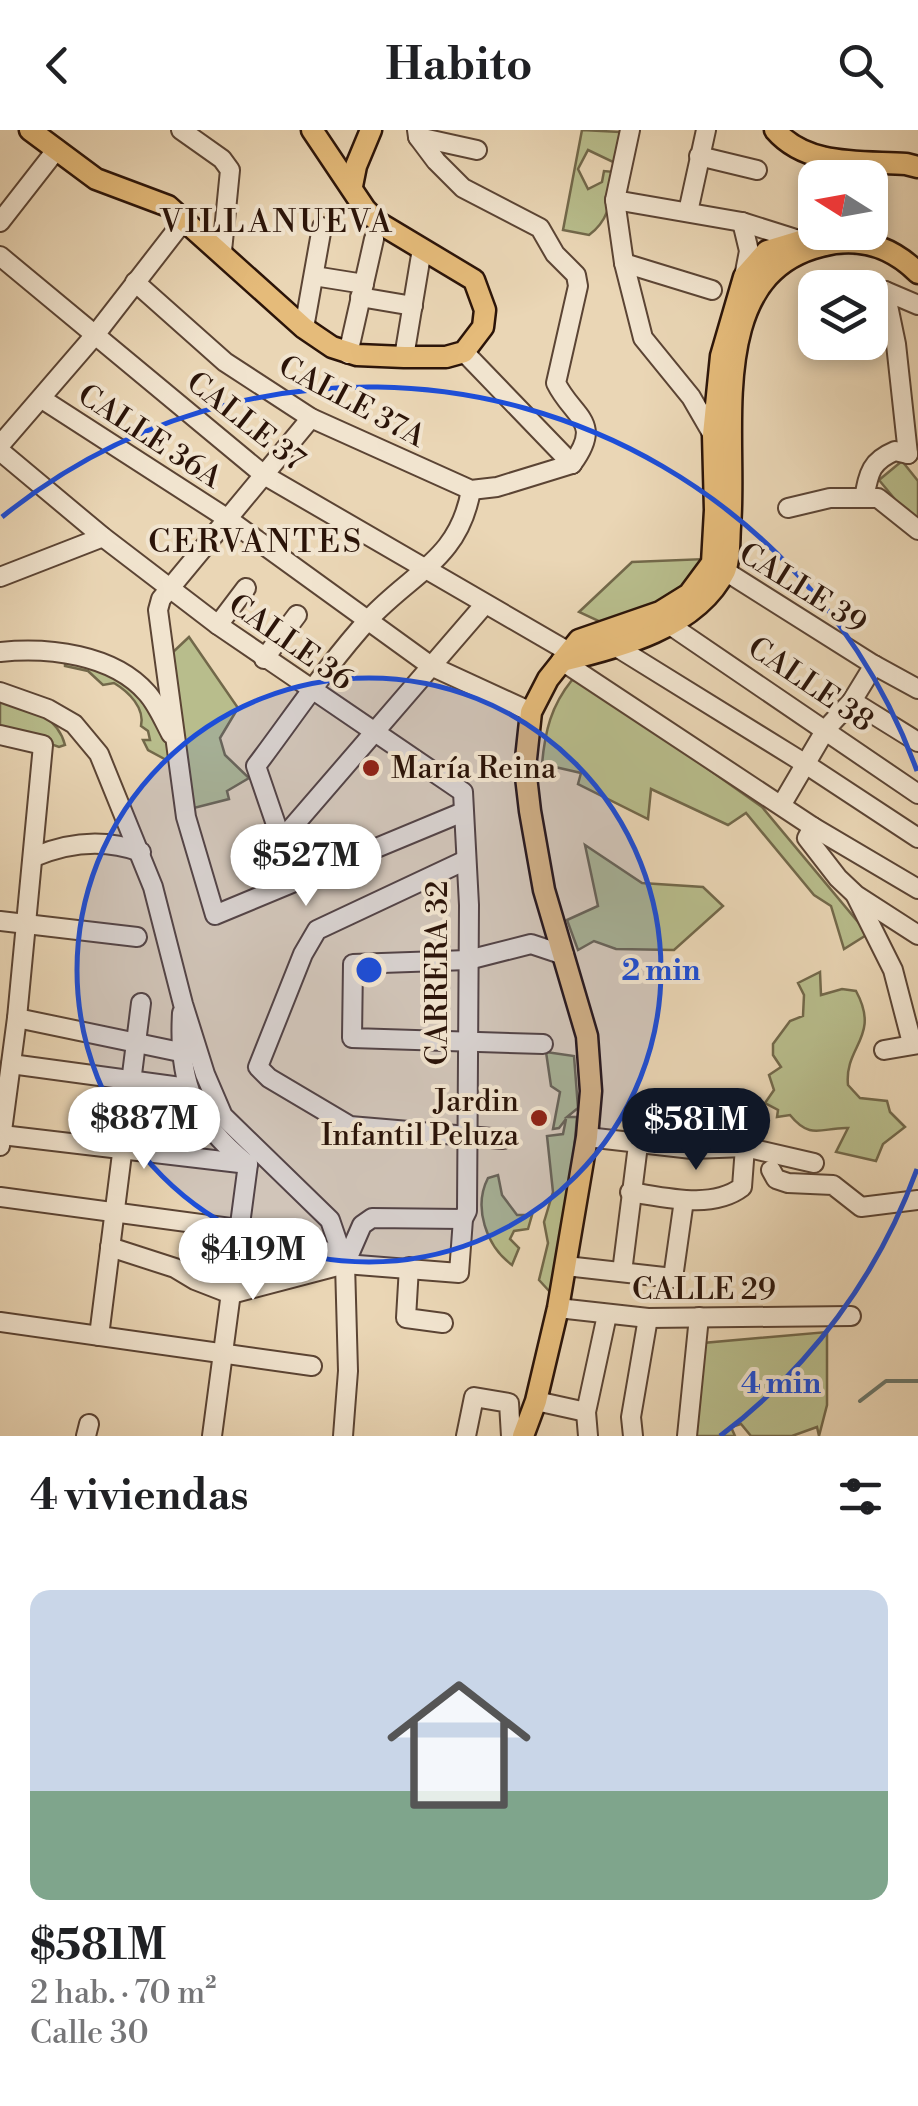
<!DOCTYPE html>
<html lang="es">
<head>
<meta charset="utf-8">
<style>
	:root { --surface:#fff; --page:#f2f2f2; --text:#202124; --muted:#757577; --line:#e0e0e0; --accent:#111827 }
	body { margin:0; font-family:"Libre Bodoni",serif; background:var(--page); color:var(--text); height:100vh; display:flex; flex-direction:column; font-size:38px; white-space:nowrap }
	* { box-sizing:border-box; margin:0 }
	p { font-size:32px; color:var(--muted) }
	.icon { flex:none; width:55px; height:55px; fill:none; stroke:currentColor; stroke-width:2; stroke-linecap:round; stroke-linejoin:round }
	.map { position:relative; height:1306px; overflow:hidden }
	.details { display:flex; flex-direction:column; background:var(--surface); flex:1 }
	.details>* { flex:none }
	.needle { width:65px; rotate:281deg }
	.buttons { position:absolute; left:798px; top:30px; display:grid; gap:20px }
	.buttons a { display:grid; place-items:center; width:90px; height:90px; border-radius:20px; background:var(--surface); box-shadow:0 5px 15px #0003; font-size:50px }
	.price { position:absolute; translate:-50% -85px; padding:0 22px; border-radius:35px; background:#fff; color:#222; font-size:32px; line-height:65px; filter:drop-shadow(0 2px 5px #0008) }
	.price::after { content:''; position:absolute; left:50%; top:60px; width:30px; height:22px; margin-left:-15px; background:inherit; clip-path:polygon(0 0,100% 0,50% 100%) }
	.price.on { background:var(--accent); color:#fff }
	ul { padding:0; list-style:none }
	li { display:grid; align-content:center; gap:20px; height:530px; padding:0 30px }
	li+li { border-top:2px solid var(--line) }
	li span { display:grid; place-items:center; height:310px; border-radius:20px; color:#555 }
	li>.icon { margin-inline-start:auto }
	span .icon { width:180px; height:180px; fill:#fffc; stroke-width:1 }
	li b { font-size:42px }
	h2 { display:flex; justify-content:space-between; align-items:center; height:120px; padding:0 30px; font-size:42px }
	header { display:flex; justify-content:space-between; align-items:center; height:130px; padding:0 30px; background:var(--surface); font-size:45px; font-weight:700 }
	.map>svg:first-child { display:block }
</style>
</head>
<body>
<header><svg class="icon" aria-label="back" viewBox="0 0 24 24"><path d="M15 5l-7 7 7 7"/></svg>Habito<svg class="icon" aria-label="search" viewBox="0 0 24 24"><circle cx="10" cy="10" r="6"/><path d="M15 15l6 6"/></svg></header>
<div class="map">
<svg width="918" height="1306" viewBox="0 0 918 1306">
	<rect width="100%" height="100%" fill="#ead6b5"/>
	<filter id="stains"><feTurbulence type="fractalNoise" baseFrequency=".002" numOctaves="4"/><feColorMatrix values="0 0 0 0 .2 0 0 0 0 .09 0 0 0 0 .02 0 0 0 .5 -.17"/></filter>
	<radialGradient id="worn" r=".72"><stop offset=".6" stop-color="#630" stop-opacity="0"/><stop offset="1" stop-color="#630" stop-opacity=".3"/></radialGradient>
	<g fill="#b8bd8c" stroke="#72684a" stroke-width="2.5">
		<path d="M582 0 620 2 615 33 588 20 578 39 588 59 602 52 604 41 615 42C611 67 611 89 589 105L563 100Z"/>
		<path d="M902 331 918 351V386L912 390 879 350Z"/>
		<path d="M705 429 674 466 607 495 579 482 632 432Z"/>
		<path d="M189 507 238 578 220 608 225 625 249 648 227 661 229 669 190 679C183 627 181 575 172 523Z"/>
		<path d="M65 527 127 541 173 621 170 632 148 620 143 610H150L148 601 141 596C145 578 129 562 114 553L103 555 88 541 65 536Z"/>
		<path d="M572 550 589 555 762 677 868 804 844 819 831 776 814 765 746 683 728 695 651 659 648 689 578 654 581 643 542 634C545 601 551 576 572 550Z"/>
		<path d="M0 569C27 578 57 584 65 615L59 617 0 596Z"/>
		<path d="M585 715 642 753 703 757 723 776 674 820 616 819 594 811 578 820 567 790 598 776Z"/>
		<path d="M820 842 821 865 842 859 856 861C881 907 844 916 848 955L860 968 887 971 890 982 905 997 883 1014 876 1031 836 1022 848 998C822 997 811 1011 790 985L777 987 778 980 765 973 774 960 769 945 781 937 773 925V914L790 891 803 886 804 865 798 853Z"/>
		<path d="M546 922 574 926 578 978 567 987H577L569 1078 550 1162 539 1150 548 1113 544 1092 553 1062 547 1006 563 1004 566 989 559 998 553 999 560 962 551 956Z"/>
		<path d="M498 1045 502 1065 517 1085H532L528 1099 514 1101 510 1109 519 1118 512 1135C486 1116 473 1077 488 1048Z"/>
		<path d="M827 1202V1275L819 1306 817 1297 792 1306H751L741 1294 731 1297 735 1306H697L688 1277 703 1213Z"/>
	</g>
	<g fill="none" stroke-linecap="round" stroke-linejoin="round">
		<path stroke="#6c776a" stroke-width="4" d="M860 1271 886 1251H918"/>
		<g stroke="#5b4434" stroke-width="22">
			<g id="minor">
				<path d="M181 0 222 29 230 40 222 121"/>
				<path d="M417 0 418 7 436 31 463 58 540 98 555 124 576 145 578 156 556 253C573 288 604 291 572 334"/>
				<path d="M630 0 615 70 624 133 643 208 691 267 713 305"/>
				<path d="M418 7 477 20"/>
				<path d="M699 26 757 40"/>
				<path d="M615 70 742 92 799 110"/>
				<path d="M688 82 706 0"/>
				<path d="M0 92 57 19"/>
				<path d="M742 92 749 121 744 147"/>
				<path d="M0 126 264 345 569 522 583 525"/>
				<path d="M624 133 712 160"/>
				<path d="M314 146 364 154"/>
				<path d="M135 152 225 232 311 288 471 360 497 357 572 334"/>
				<path d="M870 160 885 161 918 175"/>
				<path d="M885 161 896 214 908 324"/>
				<path d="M360 167 413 176"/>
				<path d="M304 198 322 97"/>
				<path d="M464 222 572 334"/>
				<path d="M348 224 374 109"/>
				<path d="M404 227 422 119"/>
				<path d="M42 269 228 389 431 536 531 582"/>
				<path d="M311 288 161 469 158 480 186 687 215 785 463 682"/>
				<path d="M0 315 95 205 185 89"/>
				<path d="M0 321 103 407 218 495 463 662 469 775 467 1081 463 1089 459 1143 345 1134 324 1121 283 1105 0 1067"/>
				<path d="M864 368C869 342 871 331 895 321L908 324"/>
				<path d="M788 378 830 368H878L918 400"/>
				<path d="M714 434 874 535 918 559"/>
				<path d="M0 447 103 407"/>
				<path d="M218 495 246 458"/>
				<path d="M670 495 918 664"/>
				<path d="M615 516 804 633 918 708"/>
				<path d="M0 522C48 517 113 524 147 563 157 574 164 591 171 604"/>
				<path d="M264 529 297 485"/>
				<path d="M562 531 813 697 918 759"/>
				<path d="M0 562 48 579 74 594 99 624 153 757 183 874 205 944 223 986 330 1090 345 1134 348 1241 343 1306"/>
				<path d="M852 571 918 612"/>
				<path d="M0 605 43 615 17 888 0 1016"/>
				<path d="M782 674 826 599 852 571 874 535"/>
				<path d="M813 697 807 708 838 748 856 765 918 805"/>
				<path d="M283 708 485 474"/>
				<path d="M34 727C69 712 106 709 141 722"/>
				<path d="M466 730 317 800 303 824 258 937 269 948 350 996 503 1009"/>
				<path d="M295 750 256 636C293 587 328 534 369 489 413 442 459 429 471 360"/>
				<path d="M856 766 893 840 912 913"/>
				<path d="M0 791 137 807"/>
				<path d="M182 883C178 953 193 990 247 1034"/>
				<path d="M17 888 180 922"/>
				<path d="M543 914 352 908 353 834 468 830 531 814 564 825"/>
				<path d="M884 920 918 914"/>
				<path d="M11 934 188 958"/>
				<path d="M2 1005 248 1034"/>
				<path d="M587 1007 692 1019 745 1017 814 1033"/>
				<path d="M771 1040 776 1049 788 1053 833 1055 861 1077 918 1070"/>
				<path d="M630 1062C664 1067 712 1080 742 1057L745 1017"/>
				<path d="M110 1117 175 1138 195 1150 231 1164 345 1134"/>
				<path d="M345 1134 362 1095 372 1088 463 1089"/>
				<path d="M566 1136 673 1148 684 1070"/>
				<path d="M409 1137 406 1188 443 1193"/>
				<path d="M622 1142 638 1015"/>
				<path d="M558 1178 648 1188 851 1186"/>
				<path d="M0 1192 312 1236"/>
				<path d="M99 1206 141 873"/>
				<path d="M536 1271 586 1282"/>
				<path d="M86 1306 89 1294"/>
				<path d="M212 1306 248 1034"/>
				<path d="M466 1306 474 1267 509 1273 511 1306"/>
				<path d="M588 1306 586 1282 607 1185"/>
				<path d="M633 1306 631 1287 648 1188"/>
				<path d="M687 1306 699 1187"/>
			</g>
		</g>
		<g stroke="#2b1409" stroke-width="25">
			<g id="major">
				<path d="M30 0 96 49 168 76 304 198 332 217 357 225 404 227H446L464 222 483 197 485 180 474 150 379 93 365 79 312 0"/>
				<path d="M775 0C807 37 861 31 906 34L918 37"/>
				<path d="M352 56 356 36 371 0"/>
				<path d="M562 531C618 518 697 498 725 441 730 430 729 409 730 396 738 306 703 145 821 116 859 106 891 116 918 143"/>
				<path d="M523 1306 536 1271 558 1178 587 1007 591 961 587 906 544 760 530 681 525 638 531 582 548 549 579 510 660 482 689 464 712 433 715 380 713 305 721 226 744 147 767 121 820 105 841 102"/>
			</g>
		</g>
		<use href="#minor" stroke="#f1e4cf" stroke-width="18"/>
		<use href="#major" stroke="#e5bb7a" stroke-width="20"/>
	</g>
	<circle cx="369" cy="840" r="292" fill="#1d4ed8" fill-opacity=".12"/>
	<g fill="none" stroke="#1d4ed8" stroke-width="5">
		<circle cx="369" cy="840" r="292"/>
		<path d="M917 1039A583 583 0 0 1 720 1306M2 387A583 583 0 0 1 917 641"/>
	</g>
	<g fill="#8f2418" stroke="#f1e4cf" stroke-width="4">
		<circle cx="371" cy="638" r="10"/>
		<circle cx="539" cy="988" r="10"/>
	</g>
	<g text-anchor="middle" stroke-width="8" stroke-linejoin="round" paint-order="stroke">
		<g font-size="30" fill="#2b1409" stroke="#f1e4cf">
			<text transform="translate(352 271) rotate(28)" y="10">CALLE 37A</text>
			<text transform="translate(246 291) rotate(38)" y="10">CALLE 37</text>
			<text transform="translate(150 306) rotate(33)" y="10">CALLE 36A</text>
			<text transform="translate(803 458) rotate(32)" y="10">CALLE 39</text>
			<text transform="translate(291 512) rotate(35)" y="10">CALLE 36</text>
			<text transform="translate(811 554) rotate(34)" y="10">CALLE 38</text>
			<text transform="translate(437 843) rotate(-90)" y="10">CARRERA 32</text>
			<text x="704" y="1169">CALLE 29</text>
		</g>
		<g font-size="30" fill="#2b1409" stroke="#f1e4cf" text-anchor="start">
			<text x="391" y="648">María Reina</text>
			<text x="519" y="981" text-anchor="end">Jardin<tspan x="519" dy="34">Infantil Peluza</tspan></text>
		</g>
		<g font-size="32" letter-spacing="2.5" fill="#2b1409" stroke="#f1e4cf">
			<text x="277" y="102">VILLANUEVA</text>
			<text x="256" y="422">CERVANTES</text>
		</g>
	</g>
	<circle cx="369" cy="840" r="15" fill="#1d4ed8" stroke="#f1e4cf" stroke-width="5"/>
	<g font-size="30" text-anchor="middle" font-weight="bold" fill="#1d4ed8" stroke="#f1e4cf" stroke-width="8" stroke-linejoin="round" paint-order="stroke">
		<text x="661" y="850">2 min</text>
		<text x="781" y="1263">4 min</text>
	</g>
	<rect width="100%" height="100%" filter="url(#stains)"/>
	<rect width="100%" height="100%" fill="url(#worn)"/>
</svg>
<div class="buttons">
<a><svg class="needle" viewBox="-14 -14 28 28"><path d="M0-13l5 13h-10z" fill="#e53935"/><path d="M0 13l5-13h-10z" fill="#757577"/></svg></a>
<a><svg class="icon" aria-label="layers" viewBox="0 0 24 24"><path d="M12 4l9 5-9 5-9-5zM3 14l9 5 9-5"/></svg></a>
</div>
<b class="price" style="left:306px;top:779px">$527M</b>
<b class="price" style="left:144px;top:1042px">$887M</b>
<b class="price on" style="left:696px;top:1043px">$581M</b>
<b class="price" style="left:253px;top:1173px">$419M</b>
</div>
<section class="details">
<h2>4 viviendas<svg class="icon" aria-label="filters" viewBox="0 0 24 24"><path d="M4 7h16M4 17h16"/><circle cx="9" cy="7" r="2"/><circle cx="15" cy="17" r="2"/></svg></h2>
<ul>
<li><span style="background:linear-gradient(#c9d6e8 65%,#7fa58c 0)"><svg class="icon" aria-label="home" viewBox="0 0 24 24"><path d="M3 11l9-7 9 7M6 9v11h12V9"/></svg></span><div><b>$581M</b><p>2 hab. · 70 m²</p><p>Calle 30</p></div></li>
</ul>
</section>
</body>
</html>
